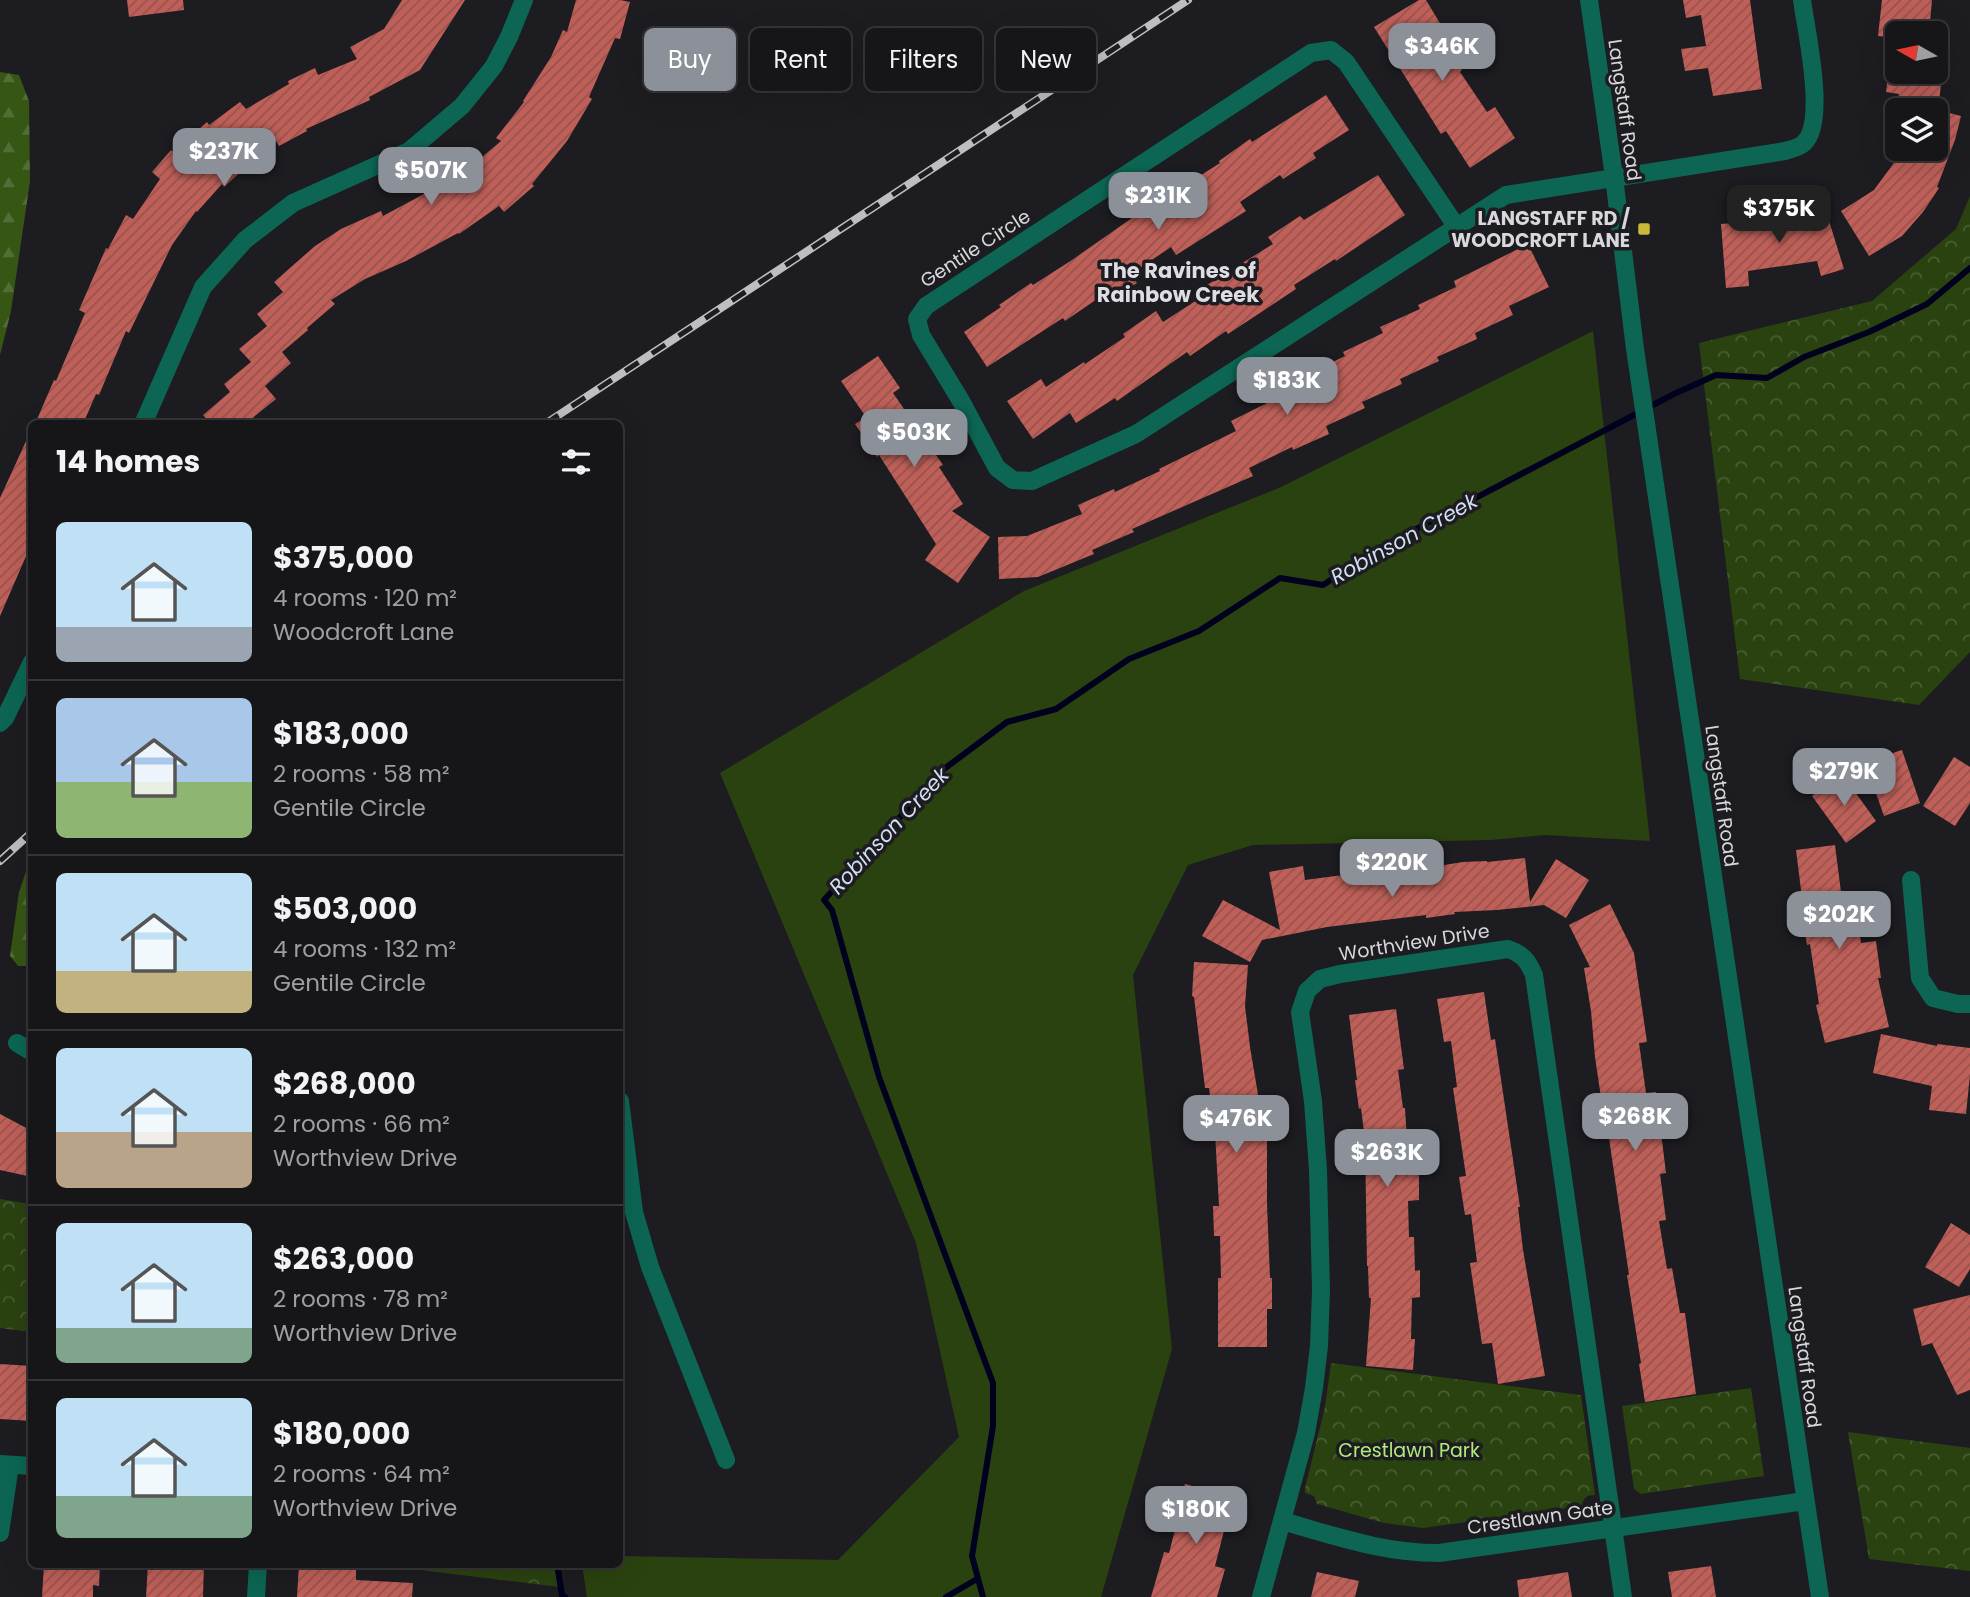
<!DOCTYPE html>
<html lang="en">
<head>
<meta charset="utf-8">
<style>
	:root { --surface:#161518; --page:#1f1e21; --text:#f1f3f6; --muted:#9e9fa2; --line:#353437; --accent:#8c9099 }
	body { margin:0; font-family:Poppins,sans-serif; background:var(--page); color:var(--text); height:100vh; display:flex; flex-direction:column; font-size:26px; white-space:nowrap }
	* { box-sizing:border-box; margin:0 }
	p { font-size:23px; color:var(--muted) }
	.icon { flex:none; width:38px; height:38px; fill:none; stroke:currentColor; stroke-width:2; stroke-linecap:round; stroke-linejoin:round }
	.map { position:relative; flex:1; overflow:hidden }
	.details { position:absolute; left:28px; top:420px; width:595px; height:1148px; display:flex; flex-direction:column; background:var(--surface); border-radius:10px; box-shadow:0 7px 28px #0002,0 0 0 2px var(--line) }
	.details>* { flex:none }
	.hud { position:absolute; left:644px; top:28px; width:665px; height:63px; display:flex; gap:14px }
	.needle { width:46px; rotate:279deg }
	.controls { position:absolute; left:1885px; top:21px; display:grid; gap:14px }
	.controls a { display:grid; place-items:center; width:63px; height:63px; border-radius:10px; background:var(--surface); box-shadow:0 7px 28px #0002,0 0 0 2px var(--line); font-size:35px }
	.price { position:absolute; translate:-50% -60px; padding:0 16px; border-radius:14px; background:var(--accent); color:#fff; font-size:23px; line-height:46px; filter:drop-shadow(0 2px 4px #0008) }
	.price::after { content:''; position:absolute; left:50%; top:42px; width:21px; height:16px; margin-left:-10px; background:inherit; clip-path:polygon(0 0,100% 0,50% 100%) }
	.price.on { background:#222; color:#fff }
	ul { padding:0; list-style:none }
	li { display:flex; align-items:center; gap:21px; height:175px; padding:0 28px }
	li+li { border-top:2px solid var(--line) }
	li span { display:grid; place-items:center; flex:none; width:196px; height:140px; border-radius:10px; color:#555 }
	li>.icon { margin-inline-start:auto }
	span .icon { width:84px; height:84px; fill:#fffc; stroke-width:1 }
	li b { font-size:30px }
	h2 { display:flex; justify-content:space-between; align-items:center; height:84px; padding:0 28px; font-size:30px }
	.pill { padding:0 24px; border-radius:10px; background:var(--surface); box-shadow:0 7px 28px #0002,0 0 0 2px var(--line); font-size:24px; line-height:63px }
	.pill.on { background:var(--accent); color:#fff }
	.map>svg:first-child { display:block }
</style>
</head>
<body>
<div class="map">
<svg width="1970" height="1597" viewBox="0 0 1970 1597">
	<defs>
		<pattern id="forest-firs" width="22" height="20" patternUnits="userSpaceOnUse" patternTransform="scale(1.75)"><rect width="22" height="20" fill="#365614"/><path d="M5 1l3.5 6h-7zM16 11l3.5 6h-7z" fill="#526e36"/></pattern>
		<pattern id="park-crowns" width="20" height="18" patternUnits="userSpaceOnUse" patternTransform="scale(1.75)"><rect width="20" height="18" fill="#2a4210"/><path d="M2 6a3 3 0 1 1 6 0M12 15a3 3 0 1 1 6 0" fill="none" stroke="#485d32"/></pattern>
		<pattern id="building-hatch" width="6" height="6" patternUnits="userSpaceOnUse" patternTransform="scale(1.75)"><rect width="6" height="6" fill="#c05f58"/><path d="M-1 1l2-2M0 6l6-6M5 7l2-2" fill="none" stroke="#945450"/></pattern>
	</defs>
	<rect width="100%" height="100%" fill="#1d1c20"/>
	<path fill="#2a4210" d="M1593 331 1650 841 1545 835 1490 840 1253 845 1188 865 1133 975 1172 1349 1101 1597H587L582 1565 620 1564V1556L838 1560 959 1437 916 1243 720 773 1024 591 1281 487Z"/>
	<g fill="url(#forest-firs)">
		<path d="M0 72 19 75 29 101 30 181 11 311 0 355Z"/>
		<path d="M31 857V966H18L10 956 19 892Z"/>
	</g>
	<g fill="url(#park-crowns)">
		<path d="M1970 196V652L1919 705 1740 679 1699 343 1872 301 1956 229Z"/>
		<path d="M0 1199 31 1204V1332L0 1328Z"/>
		<path d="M1331 1363 1581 1395 1595 1495C1587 1495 1583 1498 1582 1506L1423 1528 1384 1523 1317 1504 1314 1496 1305 1493V1488L1325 1407Z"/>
		<path d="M1751 1388 1764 1476 1641 1494 1634 1489 1622 1406Z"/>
		<path d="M1848 1432 1970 1448V1571L1869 1559Z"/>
		<path d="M380 1565H558L560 1587Z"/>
	</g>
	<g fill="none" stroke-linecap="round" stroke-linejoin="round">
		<g stroke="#00001f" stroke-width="6">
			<path d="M557 1564 562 1595 565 1597"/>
			<path d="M946 1597 977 1579"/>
			<path d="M983 1597 972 1556 993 1426V1383L879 1077 832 910 824 900 944 769 1007 722 1056 709 1129 659 1199 631 1280 578 1323 585 1378 549 1674 394 1716 375 1767 378 1804 357 1869 332 1927 304 1970 268"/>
		</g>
	</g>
	<g fill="url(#building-hatch)">
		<path d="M127 0H183L184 10 129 17Z"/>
		<path d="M402 0H465L420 70 369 97 370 100 306 129 307 131 279 146 276 141 246 164 247 166 224 187 222 184 197 212 196 211 172 245 129 333 126 331 99 395 96 394 83 424H35L54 380 56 381 85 313 79 310 106 248 108 249 126 215 133 219 160 179 152 172 171 150 173 152 207 122 209 125 240 102 246 109 289 84 288 81 315 68 318 75 357 59 350 47 384 29Z"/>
		<path d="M576 0H620L630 2 620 39 615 38 589 97 592 99 567 141 532 184 534 186 504 212 499 206 459 234 458 233 406 261 365 279 331 300 335 304 307 328 308 330 282 352 291 363 265 386 276 399 245 424H211L203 415 230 392 224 384 251 362 239 349 267 326 257 314 283 292 274 282 315 246 341 229 381 211 383 216 422 195 460 168 463 173 501 141 496 138 524 102 523 101 551 57 563 30 567 32Z"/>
		<path d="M1419 0H1426L1444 30 1439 33 1462 70 1460 72 1487 112 1495 107 1515 138 1470 168 1446 131 1441 134 1374 27Z"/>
		<path d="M1683 0H1750L1762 89 1713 96 1708 68 1685 71 1681 49 1706 46 1701 15 1686 18Z"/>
		<path d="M1882 0H1932L1929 33H1897V38L1878 36Z"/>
		<path d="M1889 70 1942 76 1938 110 1961 116 1955 140 1937 187 1939 188 1923 212 1902 236 1869 256 1841 211 1874 190 1904 149H1936V110H1895L1899 94 1886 92Z"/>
		<path d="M1326 95 1349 130 1313 153 1316 158 1283 179 1280 175 1240 202 1246 211 1176 255 1171 247 1131 274 1137 283 1105 304 1100 297 1065 321 1063 318 987 367 964 332 1001 307 999 305 1031 283 1033 285 1072 260 1142 211 1143 212 1220 163 1219 161 1250 139 1252 142Z"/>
		<path d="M1378 175 1405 215 1336 261 1335 259 1294 285 1296 289 1228 334 1226 331 1190 356 1187 352 1117 401 1115 398 1076 423 1070 413 1033 439 1007 401 1041 379 1046 387 1084 362 1085 364 1125 337 1123 334 1156 311 1163 322 1203 296 1199 290 1273 244 1268 237 1300 216 1304 220Z"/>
		<path d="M1825 208 1844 269 1821 276 1817 261 1748 271 1749 286 1726 288 1721 224 1746 222V220L1802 212V216Z"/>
		<path d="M1528 244 1549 287 1509 306 1513 315 1475 333 1477 339 1437 357 1439 361 1400 379 1402 384 1362 402 1365 408 1326 426 1329 434 1293 450 1292 447 1249 468 1253 476 1132 529 1134 532 1092 550 1094 554 1038 577 999 579 998 537 1027 536 1082 514 1078 505 1114 489 1115 492 1160 471 1159 469 1236 431 1231 421 1271 401 1270 399 1309 382 1306 375 1345 356 1343 352 1383 333 1380 327 1420 309 1418 305 1456 287 1454 281Z"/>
		<path d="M878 356 900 388 893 393 943 465 939 467 963 504 952 511 990 537 958 583 925 560 936 544 879 455 877 457 855 424 866 417 841 381Z"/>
		<path d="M32 428V555L27 554 0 616V498Z"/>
		<path d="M1902 750 1920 803 1884 816 1865 762Z"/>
		<path d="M1954 757 1970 767V803L1955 826 1923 806Z"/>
		<path d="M1842 774 1876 821 1846 843 1812 796Z"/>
		<path d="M1835 845 1842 900 1854 898 1861 943 1876 941 1881 978H1878L1889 1027 1825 1043 1816 1005 1819 1004 1810 944 1807 945 1801 907 1803 906 1796 850Z"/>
		<path d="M1525 858 1530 902 1556 859 1589 880 1566 918 1544 905 1497 910 1454 912 1455 914 1426 918V915L1327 927 1262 940 1250 962 1202 936 1223 900 1280 930 1269 872 1303 866 1305 880 1412 866 1413 870 1463 862 1487 861V862Z"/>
		<path d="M1610 904 1634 953 1647 1042 1639 1043 1646 1093 1656 1092 1666 1173 1660 1174 1666 1220 1659 1221 1667 1269 1672 1268 1680 1313H1685L1696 1394 1645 1402 1639 1364 1641 1363 1627 1275H1629L1609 1138H1607L1595 1057 1591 1011 1584 968 1590 967 1569 925Z"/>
		<path d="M1194 962 1248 965 1245 1006 1250 1047 1264 1130H1267V1204L1270 1278H1272V1309H1267V1347H1218V1278H1221L1220 1236H1214L1213 1206H1219L1215 1132 1209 1088H1205L1194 997 1192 996Z"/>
		<path d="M1484 992 1491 1040 1495 1039 1520 1207H1518L1523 1250 1545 1376 1498 1384 1492 1343 1482 1344 1470 1263 1477 1262 1471 1214 1465 1215 1459 1177 1466 1176 1453 1088 1457 1087 1451 1041 1444 1042 1437 999Z"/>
		<path d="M1396 1009 1404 1069 1398 1070 1403 1108H1405L1407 1141H1415L1416 1173H1419V1200L1408 1201 1409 1237H1414L1415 1271 1420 1270V1297L1412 1298 1411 1339H1415L1413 1370 1366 1366 1371 1298H1369L1368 1266H1367L1365 1140 1361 1108 1359 1109 1355 1080H1357L1349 1015Z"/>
		<path d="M1881 1034 1937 1046V1044L1970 1048V1075L1966 1114 1929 1110 1932 1086 1873 1073Z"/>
		<path d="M0 1114 32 1131V1177L0 1170Z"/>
		<path d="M1951 1223 1970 1235V1269L1959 1287 1925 1267Z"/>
		<path d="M1970 1295V1390L1957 1395 1932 1343 1922 1346 1913 1309Z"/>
		<path d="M0 1364 32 1366V1421L0 1419Z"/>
		<path d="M1185 1484 1237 1498 1229 1528 1225 1527 1215 1566 1225 1569 1217 1597H1151L1164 1552 1169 1553 1179 1514 1177 1513Z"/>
		<path d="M44 1564H100L99 1586 93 1585V1597H42Z"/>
		<path d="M148 1564H204L203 1597H146Z"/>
		<path d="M299 1564H356V1580L413 1583 412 1597H297Z"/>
		<path d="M1711 1566 1716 1597H1672L1668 1572Z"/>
		<path d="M1317 1572 1359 1581 1355 1597H1311Z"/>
		<path d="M1568 1572 1572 1597H1519L1517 1580Z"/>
	</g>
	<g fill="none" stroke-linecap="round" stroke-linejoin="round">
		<g stroke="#0c6653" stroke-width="18">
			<path d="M1589 0 1614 177 1635 349 1820 1597"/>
			<path d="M1456 226 1346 62 1331 50 1311 53 926 306 917 319 921 335 961 401 997 468 1013 480 1032 481 1136 434 1506 195 1785 151C1791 149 1799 148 1804 143 1827 122 1806 30 1802 0"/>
			<path d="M143 424 203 287 245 240 293 203 409 151 462 106 494 66 509 37 524 0"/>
			<path d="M0 723 5 718 32 662"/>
			<path d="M1911 880 1920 978 1933 998 1958 1004H1970"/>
			<path d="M17 1043 32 1052"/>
			<path d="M620 1101 634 1212 650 1267 726 1460"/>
			<path d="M0 1464 32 1466"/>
			<path d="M1282 1521C1336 1536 1382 1553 1439 1553L1805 1501"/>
			<path d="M0 1533 10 1465"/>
			<path d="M256 1597 258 1564"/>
			<path d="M1261 1597 1306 1433 1314 1388 1319 1346 1321 1290 1318 1170 1313 1101 1300 1012 1307 991 1320 979 1340 974 1508 949C1523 954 1528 961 1534 975L1623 1597"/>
		</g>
		<g stroke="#bebdc1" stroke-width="8">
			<g id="rail">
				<path d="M545 424 1188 0"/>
				<path d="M0 861 32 832"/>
			</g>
		</g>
		<use href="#rail" stroke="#1d1c20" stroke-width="5" stroke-dasharray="16" stroke-linecap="butt"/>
	</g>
	<rect fill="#c9ba3a" stroke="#1d1c20" stroke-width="2.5" x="1637" y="222" width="14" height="14" rx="3.5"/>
	<g text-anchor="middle" stroke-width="7" stroke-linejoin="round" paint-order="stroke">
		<g font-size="19" fill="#d8d7db" stroke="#1d1c20">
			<text transform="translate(1625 110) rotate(82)" y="7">Langstaff Road</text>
			<text transform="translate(975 248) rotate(-33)" y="7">Gentile Circle</text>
			<text transform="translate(1722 796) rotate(82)" y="7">Langstaff Road</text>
			<text transform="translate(1414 942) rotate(-9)" y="7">Worthview Drive</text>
			<text transform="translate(1805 1357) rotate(82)" y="7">Langstaff Road</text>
			<text transform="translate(1540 1517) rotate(-8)" y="7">Crestlawn Gate</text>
		</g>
		<g font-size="19" font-weight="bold" fill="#d8d7db" stroke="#1d1c20" text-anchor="end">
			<text x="1630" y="225">LANGSTAFF RD /<tspan x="1630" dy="22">WOODCROFT LANE</tspan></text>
		</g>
		<g font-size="19" fill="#b0eb7b" stroke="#1d1c20">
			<text x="1409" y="1457">Crestlawn Park</text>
		</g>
		<g font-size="21" font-weight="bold" fill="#dfdde4" stroke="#1d1c20">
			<text x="1178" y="278">The Ravines of<tspan x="1178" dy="24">Rainbow Creek</tspan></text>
		</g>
		<g font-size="21" font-style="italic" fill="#d2def3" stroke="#1d1c20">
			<text transform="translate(1404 539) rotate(-29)" y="7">Robinson Creek</text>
			<text transform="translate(889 831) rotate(-47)" y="7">Robinson Creek</text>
		</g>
	</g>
</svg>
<div class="controls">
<a><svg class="needle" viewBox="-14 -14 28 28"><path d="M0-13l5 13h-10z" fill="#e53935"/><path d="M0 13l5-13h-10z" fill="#9e9fa2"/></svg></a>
<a><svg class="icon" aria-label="layers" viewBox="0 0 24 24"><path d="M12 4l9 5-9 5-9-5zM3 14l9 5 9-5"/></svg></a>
</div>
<b class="price" style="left:1442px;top:83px">$346K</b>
<b class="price" style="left:224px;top:188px">$237K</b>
<b class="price" style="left:431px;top:207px">$507K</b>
<b class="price" style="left:1158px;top:232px">$231K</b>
<b class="price on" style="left:1779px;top:245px">$375K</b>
<b class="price" style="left:1287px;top:417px">$183K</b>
<b class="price" style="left:914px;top:469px">$503K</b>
<b class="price" style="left:1844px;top:808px">$279K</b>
<b class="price" style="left:1392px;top:899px">$220K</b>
<b class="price" style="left:1839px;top:951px">$202K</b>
<b class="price" style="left:1635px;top:1153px">$268K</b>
<b class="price" style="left:1236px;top:1155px">$476K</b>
<b class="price" style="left:1387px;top:1189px">$263K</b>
<b class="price" style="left:1196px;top:1546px">$180K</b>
<div class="hud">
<a class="pill on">Buy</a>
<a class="pill">Rent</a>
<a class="pill">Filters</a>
<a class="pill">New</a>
</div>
<section class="details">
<h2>14 homes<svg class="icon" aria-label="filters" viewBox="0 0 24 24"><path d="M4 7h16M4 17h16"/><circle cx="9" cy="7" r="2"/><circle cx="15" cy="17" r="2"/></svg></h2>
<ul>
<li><span style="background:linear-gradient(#bfe0f5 75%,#9aa5b1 0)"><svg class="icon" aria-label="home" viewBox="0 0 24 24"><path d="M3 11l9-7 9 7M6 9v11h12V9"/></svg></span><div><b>$375,000</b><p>4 rooms · 120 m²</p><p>Woodcroft Lane</p></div></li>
<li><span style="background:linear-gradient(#a9c7e8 60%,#8fb573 0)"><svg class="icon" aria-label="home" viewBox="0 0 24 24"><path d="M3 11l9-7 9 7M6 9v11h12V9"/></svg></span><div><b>$183,000</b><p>2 rooms · 58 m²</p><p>Gentile Circle</p></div></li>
<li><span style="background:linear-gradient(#bfe0f5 70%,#c2b280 0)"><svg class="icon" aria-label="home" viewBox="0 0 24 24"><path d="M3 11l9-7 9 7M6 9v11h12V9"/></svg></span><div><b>$503,000</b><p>4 rooms · 132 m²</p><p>Gentile Circle</p></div></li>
<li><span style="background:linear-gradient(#bfe0f5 60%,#b9a48a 0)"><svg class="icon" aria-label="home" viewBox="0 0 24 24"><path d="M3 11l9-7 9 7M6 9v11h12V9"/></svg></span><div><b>$268,000</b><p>2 rooms · 66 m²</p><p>Worthview Drive</p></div></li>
<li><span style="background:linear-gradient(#bfe0f5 75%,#7fa58c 0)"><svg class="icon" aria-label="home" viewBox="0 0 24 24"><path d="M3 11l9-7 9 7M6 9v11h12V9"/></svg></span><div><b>$263,000</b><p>2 rooms · 78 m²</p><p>Worthview Drive</p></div></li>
<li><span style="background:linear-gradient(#bfe0f5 70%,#7fa58c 0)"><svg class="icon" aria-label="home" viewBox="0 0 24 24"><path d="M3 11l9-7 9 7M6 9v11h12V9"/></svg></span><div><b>$180,000</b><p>2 rooms · 64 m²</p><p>Worthview Drive</p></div></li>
</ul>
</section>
</div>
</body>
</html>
